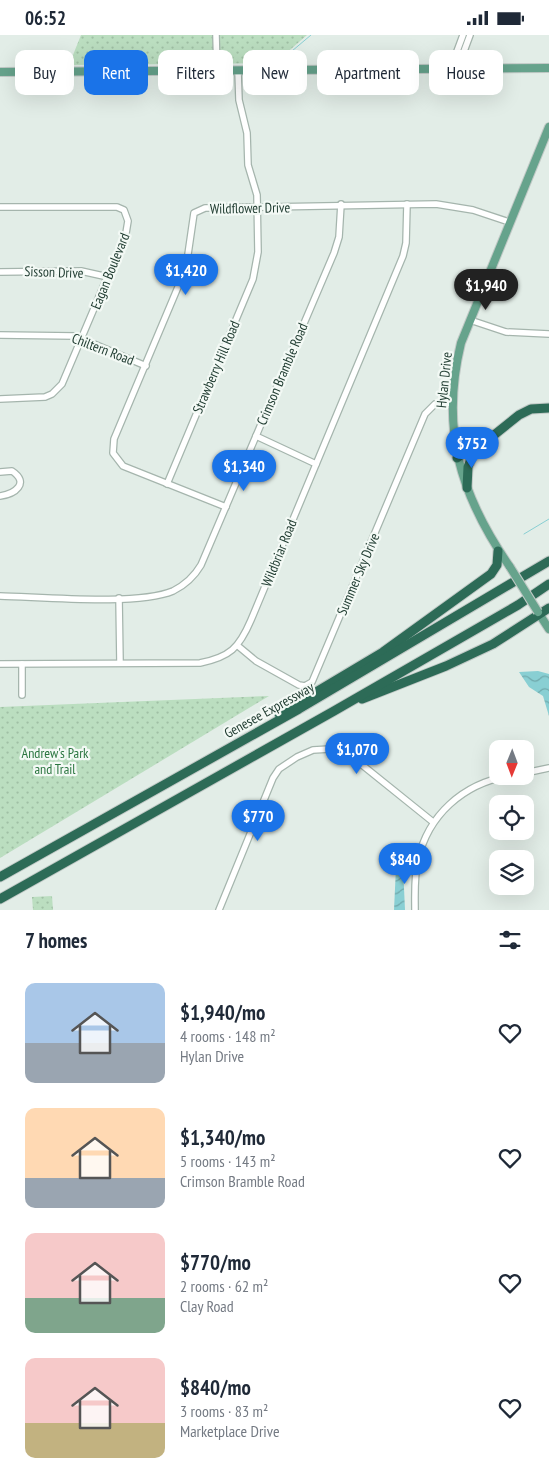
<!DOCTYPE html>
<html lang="en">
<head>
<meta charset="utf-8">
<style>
	:root { --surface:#fff; --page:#f6f6f7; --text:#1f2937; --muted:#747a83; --accent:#1a73e8 }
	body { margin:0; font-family:"PT Sans Narrow",sans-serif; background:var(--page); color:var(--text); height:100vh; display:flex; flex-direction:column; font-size:19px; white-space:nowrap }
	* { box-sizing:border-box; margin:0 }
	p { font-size:16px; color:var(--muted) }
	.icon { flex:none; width:28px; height:28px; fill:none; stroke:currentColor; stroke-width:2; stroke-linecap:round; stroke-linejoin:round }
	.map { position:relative; height:875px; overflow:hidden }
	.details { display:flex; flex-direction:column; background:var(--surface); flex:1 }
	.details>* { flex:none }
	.guide { position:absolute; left:15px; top:15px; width:520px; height:45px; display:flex; gap:10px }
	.needle { width:32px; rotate:181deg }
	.controls { position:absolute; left:489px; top:705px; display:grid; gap:10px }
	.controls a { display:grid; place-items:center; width:45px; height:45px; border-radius:10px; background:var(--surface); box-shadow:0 5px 20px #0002; font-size:25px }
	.price { position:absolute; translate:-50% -42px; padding:0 11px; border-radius:18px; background:var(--accent); color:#fff; font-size:16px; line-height:32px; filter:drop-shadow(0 1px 2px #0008) }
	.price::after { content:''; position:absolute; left:50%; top:30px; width:15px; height:11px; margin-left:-8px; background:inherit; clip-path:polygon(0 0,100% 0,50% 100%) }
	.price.current { background:#222; color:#fff }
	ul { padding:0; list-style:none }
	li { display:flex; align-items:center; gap:15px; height:125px; padding:0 25px }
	li span { display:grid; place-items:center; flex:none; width:140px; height:100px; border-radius:10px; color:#555 }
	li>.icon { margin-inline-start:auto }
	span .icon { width:60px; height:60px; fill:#fffc; stroke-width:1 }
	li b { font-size:21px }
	h2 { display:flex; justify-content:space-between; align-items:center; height:60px; padding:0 25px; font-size:21px }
	.tag { padding:0 18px; border-radius:10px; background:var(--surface); box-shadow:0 5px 20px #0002; font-size:18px; line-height:45px }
	.tag.current { background:var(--accent); color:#fff }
	.status { display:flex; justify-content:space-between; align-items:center; height:35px; padding:0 25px; background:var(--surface); direction:ltr }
	.status svg { height:14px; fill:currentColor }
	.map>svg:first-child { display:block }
</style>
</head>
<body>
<div class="status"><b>06:52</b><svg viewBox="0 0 49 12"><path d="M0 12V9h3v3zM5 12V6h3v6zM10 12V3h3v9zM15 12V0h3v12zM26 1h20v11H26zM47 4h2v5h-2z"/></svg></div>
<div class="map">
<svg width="549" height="875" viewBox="0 0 549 875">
	<defs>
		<pattern id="park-dots" width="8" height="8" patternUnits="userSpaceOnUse" patternTransform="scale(1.25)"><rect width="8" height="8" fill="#bbdec0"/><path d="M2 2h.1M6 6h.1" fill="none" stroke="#a0c0a5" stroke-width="1.8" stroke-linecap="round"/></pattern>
		<pattern id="water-waves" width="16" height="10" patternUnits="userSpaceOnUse" patternTransform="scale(1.25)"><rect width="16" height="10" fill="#89cfd3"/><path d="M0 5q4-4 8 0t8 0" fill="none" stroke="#70a9ac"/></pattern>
	</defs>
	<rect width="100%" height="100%" fill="#e2ede7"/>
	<g fill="url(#park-dots)">
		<path d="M81 0H307L275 28 69 30Z"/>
		<path d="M269 661 0 823V672Z"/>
		<path d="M52 861 53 875H33L32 862Z"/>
	</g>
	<g fill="url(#water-waves)">
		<path d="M538 636 549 639V681L543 661 529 652 519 637Z"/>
		<path d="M399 830 403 831 405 875H394L396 832Z"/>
	</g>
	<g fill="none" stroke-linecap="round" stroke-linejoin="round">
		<g stroke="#89cfd3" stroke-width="1">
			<path d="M279 27 311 0"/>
			<path d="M524 499 549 484"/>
		</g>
		<g stroke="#a5b5ad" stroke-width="8">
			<g id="minor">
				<path d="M216 0 217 36"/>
				<path d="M456 30 460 27 470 0"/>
				<path d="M455 33 453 27 463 0"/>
				<path d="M0 172H117L124 175 128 186 126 198 62 349 52 359 45 362 0 364"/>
				<path d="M0 237 81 236 108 242"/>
				<path d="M470 285 506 297 549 299"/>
				<path d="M0 300 75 301 146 331"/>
				<path d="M256 401 316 429"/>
				<path d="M0 437 12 436C30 448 15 459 0 461"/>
				<path d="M167 449 253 244 258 217 257 160 248 130 247 98 239 65 238 36"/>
				<path d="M226 472 123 431 113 418 114 404 186 233 194 178 205 173 436 169 473 175 509 187"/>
				<path d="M0 561C42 562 137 571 173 556 185 550 194 542 201 530L334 218 339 202 341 169"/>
				<path d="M119 563 120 628"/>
				<path d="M238 611 256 626 299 650 305 651 312 647 425 379 435 369 452 368"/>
				<path d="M0 629 200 628C230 622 239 613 251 585L403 221 406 208 407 169"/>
				<path d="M22 629V660"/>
				<path d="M525 738 549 733"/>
				<path d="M219 875 273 743 279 734 297 722 313 715 330 714 351 721 433 787"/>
				<path d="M415 875C415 859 414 841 418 825 428 780 463 749 508 741"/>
			</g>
		</g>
		<g stroke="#c1c9c6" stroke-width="10">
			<g id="major">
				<path d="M0 37 549 33"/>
				<path d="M510 532C460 460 440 394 461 308L549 92"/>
				<path d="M538 577 549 594"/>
			</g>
		</g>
		<g stroke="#c1c9c6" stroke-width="11">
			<g id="highway">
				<path d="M457 423 478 406"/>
				<path d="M467 453 468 432 474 416 519 380 531 374 549 373"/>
				<path d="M362 664 446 631 493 609 549 573"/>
				<path d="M279 679 383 617 491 539 497 530 498 516"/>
				<path d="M0 842 299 674 549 526"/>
				<path d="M0 864 334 676 518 570 549 549"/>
			</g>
		</g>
		<use href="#minor" stroke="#fff" stroke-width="5.5"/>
		<use href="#major" stroke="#66a38c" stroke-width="8"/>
		<use href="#highway" stroke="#2d6b57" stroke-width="9"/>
		<g stroke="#c1c9c6" stroke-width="10" stroke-linecap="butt">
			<path id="major-bridge" d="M510 532 538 577"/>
		</g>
		<use href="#major-bridge" stroke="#66a38c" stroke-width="8"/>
	</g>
	<g text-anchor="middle" stroke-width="4.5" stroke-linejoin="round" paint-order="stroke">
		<g font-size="14" fill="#223e33" stroke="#f3f9f5">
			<text transform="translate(250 173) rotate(-1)" y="5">Wildflower Drive</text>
			<text transform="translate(110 236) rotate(-68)" y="5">Eagan Boulevard</text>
			<text transform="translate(54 237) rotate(2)" y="5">Sisson Drive</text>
			<text transform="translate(103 314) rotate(21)" y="5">Chiltern Road</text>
			<text transform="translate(216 332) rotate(-67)" y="5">Strawberry Hill Road</text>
			<text transform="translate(282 339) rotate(-67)" y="5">Crimson Bramble Road</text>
			<text transform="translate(444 345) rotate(-84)" y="5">Hylan Drive</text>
			<text transform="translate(279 518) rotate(-68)" y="5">Wildbriar Road</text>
			<text transform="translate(358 539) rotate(-67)" y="5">Summer Sky Drive</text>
			<text transform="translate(269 675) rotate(-29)" y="5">Genesee Expressway</text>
		</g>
		<g font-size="14" fill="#2b7640" stroke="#f3f9f5">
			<text x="55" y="723">Andrew's Park<tspan x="55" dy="16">and Trail</tspan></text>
		</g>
	</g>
</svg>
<div class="controls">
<a><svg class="needle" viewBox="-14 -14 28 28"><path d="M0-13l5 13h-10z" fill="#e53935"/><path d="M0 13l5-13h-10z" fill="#747a83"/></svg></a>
<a><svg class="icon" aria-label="locate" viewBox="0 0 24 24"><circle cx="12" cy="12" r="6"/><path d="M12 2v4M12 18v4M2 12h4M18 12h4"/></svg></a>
<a><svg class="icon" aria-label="layers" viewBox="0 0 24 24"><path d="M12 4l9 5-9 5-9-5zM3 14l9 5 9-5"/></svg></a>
</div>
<b class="price" style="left:186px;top:261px">$1,420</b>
<b class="price current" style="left:486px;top:276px">$1,940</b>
<b class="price" style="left:472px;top:434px">$752</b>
<b class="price" style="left:244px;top:457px">$1,340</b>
<b class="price" style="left:357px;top:740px">$1,070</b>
<b class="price" style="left:258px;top:807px">$770</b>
<b class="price" style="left:405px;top:850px">$840</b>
<div class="guide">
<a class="tag">Buy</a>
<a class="tag current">Rent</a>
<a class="tag">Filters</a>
<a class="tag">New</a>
<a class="tag">Apartment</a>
<a class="tag">House</a>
</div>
</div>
<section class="details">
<h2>7 homes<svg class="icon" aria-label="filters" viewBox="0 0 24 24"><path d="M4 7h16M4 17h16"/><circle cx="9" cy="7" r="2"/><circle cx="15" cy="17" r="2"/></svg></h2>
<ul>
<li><span style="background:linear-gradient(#a9c7e8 60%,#9aa5b1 0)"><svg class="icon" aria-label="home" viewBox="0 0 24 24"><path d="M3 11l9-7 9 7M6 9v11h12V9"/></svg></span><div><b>$1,940/mo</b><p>4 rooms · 148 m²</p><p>Hylan Drive</p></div><svg class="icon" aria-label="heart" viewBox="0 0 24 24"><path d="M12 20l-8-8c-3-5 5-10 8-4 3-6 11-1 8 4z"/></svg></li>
<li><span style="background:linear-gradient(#ffd9b3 70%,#9aa5b1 0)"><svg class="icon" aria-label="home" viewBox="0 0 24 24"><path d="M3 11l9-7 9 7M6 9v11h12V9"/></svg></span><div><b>$1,340/mo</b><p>5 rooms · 143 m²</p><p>Crimson Bramble Road</p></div><svg class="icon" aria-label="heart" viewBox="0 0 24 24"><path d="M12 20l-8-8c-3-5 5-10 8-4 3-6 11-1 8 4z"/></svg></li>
<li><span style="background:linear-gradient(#f6c9c9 65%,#7fa58c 0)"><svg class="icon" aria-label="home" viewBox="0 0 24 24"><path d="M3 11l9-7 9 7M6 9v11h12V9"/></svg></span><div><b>$770/mo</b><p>2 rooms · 62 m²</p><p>Clay Road</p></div><svg class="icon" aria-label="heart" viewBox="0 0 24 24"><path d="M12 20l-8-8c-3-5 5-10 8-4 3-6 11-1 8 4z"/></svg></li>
<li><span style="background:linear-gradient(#f6c9c9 65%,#c2b280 0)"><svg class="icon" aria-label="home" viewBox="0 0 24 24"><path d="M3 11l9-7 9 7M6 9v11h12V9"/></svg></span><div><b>$840/mo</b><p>3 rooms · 83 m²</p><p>Marketplace Drive</p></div><svg class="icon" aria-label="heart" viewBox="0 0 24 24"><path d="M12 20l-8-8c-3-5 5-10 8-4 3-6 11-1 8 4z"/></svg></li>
</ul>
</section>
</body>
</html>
